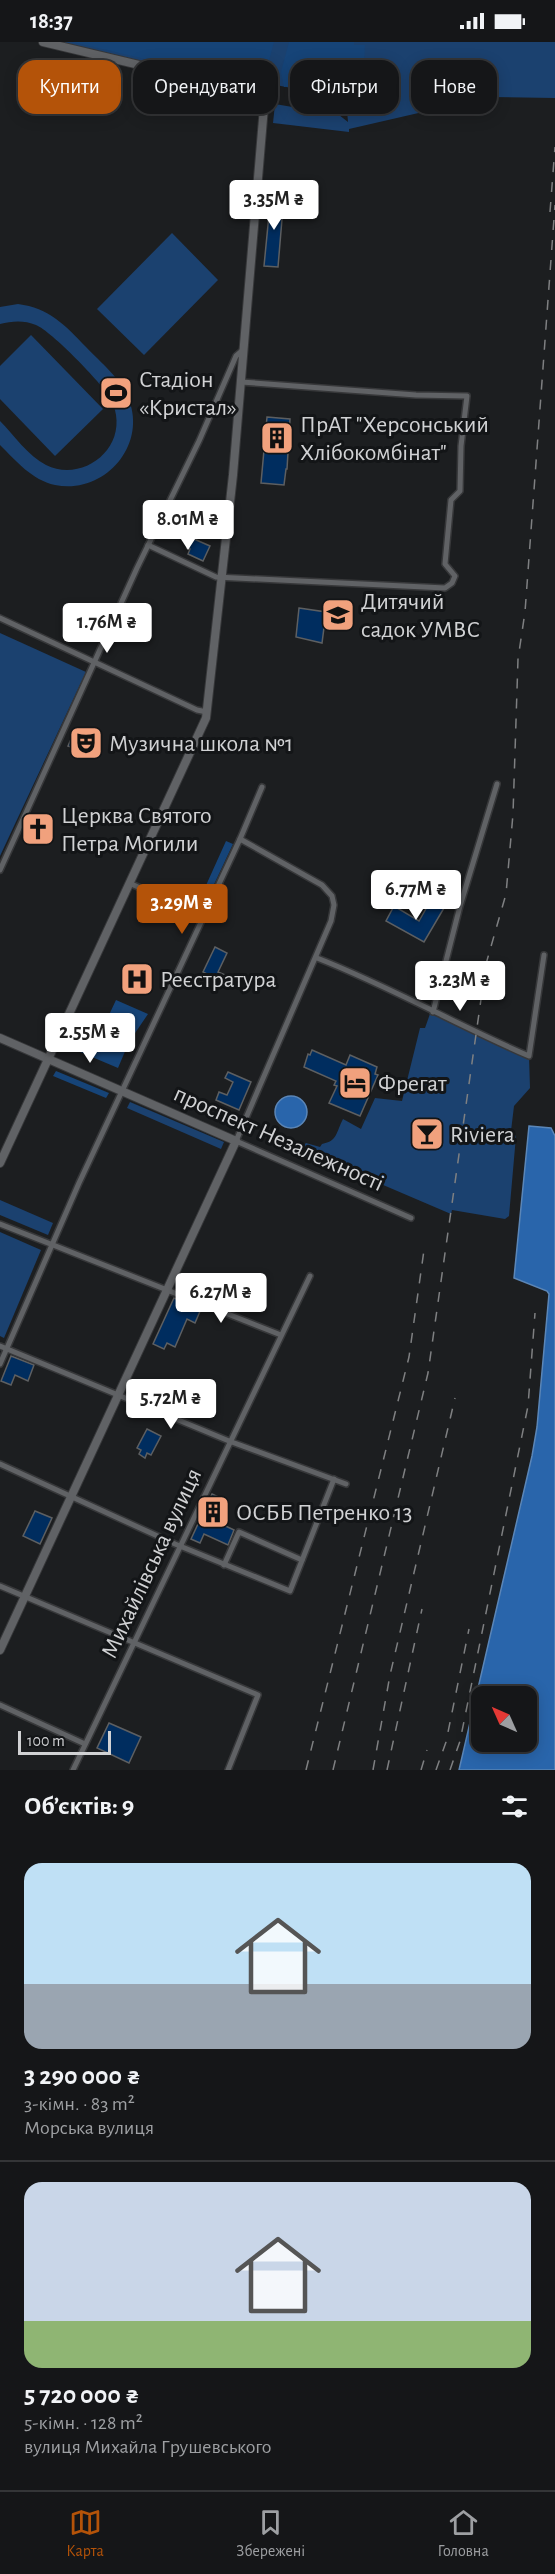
<!DOCTYPE html>
<html lang="uk">
<head>
<meta charset="utf-8">
<style>
	:root { --surface:#151618; --page:#1e1f21; --text:#f1f3f6; --muted:#9d9fa2; --line:#343537; --accent:#b45309 }
	body { margin:0; font-family:"Alegreya Sans",sans-serif; background:var(--page); color:var(--text); height:100vh; display:flex; flex-direction:column; font-size:22px; white-space:nowrap }
	* { box-sizing:border-box; margin:0 }
	p { font-size:20px; color:var(--muted) }
	.icon { flex:none; width:33px; height:33px; fill:none; stroke:currentColor; stroke-width:2; stroke-linecap:round; stroke-linejoin:round }
	.map { position:relative; height:1728px; overflow:hidden }
	.side { display:flex; flex-direction:column; background:var(--surface); flex:1 }
	.side>* { flex:none }
	.hud { position:absolute; left:18px; top:18px; width:519px; height:54px; display:flex; gap:12px }
	.needle { width:39px; rotate:315deg }
	.fabs { position:absolute; left:471px; top:1644px; display:grid; gap:12px }
	.fabs a { display:grid; place-items:center; width:66px; height:66px; border-radius:12px; background:var(--surface); box-shadow:0 3px 15px #0003,0 0 0 2px var(--line); font-size:30px }
	.scale { position:absolute; left:18px; bottom:15px; width:93px; box-sizing:border-box; padding-left:6px; border:3px solid #d1d2d4; border-top:0; font-size:16px; line-height:21px; white-space:nowrap; color:#d1d2d4; -webkit-text-stroke:4px #131517; paint-order:stroke }
	.price { position:absolute; translate:-50% -51px; padding:0 14px; border-radius:6px; background:#fff; color:#222; font-size:20px; line-height:39px; filter:drop-shadow(0 2px 3px #0008) }
	.price::after { content:''; position:absolute; left:50%; top:36px; width:18px; height:14px; margin-left:-9px; background:inherit; clip-path:polygon(0 0,100% 0,50% 100%) }
	.price.on { background:var(--accent); color:#fff }
	ul { padding:0; list-style:none }
	li { display:grid; align-content:center; gap:12px; height:318px; padding:0 24px }
	li+li { border-top:2px solid var(--line) }
	li span { display:grid; place-items:center; height:186px; border-radius:18px; color:#555 }
	li>.icon { margin-inline-start:auto }
	span .icon { width:108px; height:108px; fill:#fffc; stroke-width:1 }
	li b { font-size:26px }
	h2 { display:flex; justify-content:space-between; align-items:center; height:72px; padding:0 24px; font-size:26px }
	.pill { padding:0 21px; border-radius:18px; background:var(--surface); box-shadow:0 3px 15px #0003,0 0 0 2px var(--line); font-size:21px; line-height:54px }
	.pill.on { background:var(--accent); color:#fff }
	.status { display:flex; justify-content:space-between; align-items:center; height:42px; padding:0 30px; background:var(--surface); direction:ltr }
	.status svg { height:16px; fill:currentColor }
	.menu { display:flex; justify-content:space-around; align-items:center; height:84px; border-top:2px solid var(--line); background:var(--surface); font-size:16px; color:var(--muted) }
	.menu a { display:grid; justify-items:center; gap:3px }
	.menu .on { color:var(--accent) }
	.map>svg:first-child { display:block }
</style>
</head>
<body>
<div class="status"><b>18:37</b><svg viewBox="0 0 49 12"><path d="M0 12V9h3v3zM5 12V6h3v6zM10 12V3h3v9zM15 12V0h3v12zM26 1h20v11H26zM47 4h2v5h-2z"/></svg></div>
<div class="map">
<svg width="555" height="1728" viewBox="0 0 555 1728">
	<rect width="100%" height="100%" fill="#1c1e20"/>
	<g fill="#1b416f">
		<path d="M58 0H555V56L488 55 349 87V90L273 81 275 62 339 73 348 80 347 68 351 57 270 42V39L264 37 258 44 249 45Z"/>
		<path d="M172 191 218 238 144 313 97 267Z"/>
		<path d="M18 262C49 266 65 283 86 305 101 321 122 337 129 358 147 405 103 453 55 443 32 438 16 419 0 403V379C14 393 28 414 46 423 80 440 122 411 116 373 115 367 113 361 110 356 102 341 51 289 36 283 24 278 12 279 0 282V265Z"/>
		<path d="M31 293 103 367 55 414 0 357V324Z"/>
		<path d="M0 591 86 630 0 814Z"/>
		<path d="M431 969 529 1014 530 1046 514 1064 511 1089 516 1094 509 1174 505 1177 452 1168 451 1172 299 1107 306 1101 320 1105 322 1102C338 1099 336 1090 343 1077L361 1087 375 1056 402 1059 420 986H425Z"/>
		<path d="M130 1060 224 1100 221 1107 127 1066Z"/>
		<path d="M0 1158 53 1181 48 1193 0 1173Z"/>
		<path d="M0 1190 41 1208 4 1296 0 1294Z"/>
	</g>
	<g fill="#164478">
		<path d="M72 0H274L264 37 242 33 239 39Z"/>
		<path d="M289 0H354V3H365L364 24 386 28 382 50 355 53 297 43 284 45 281 30Z"/>
		<path d="M226 799 233 802 203 866 199 868 181 860 188 843 203 850Z"/>
		<path d="M116 958 148 972 129 1000 118 1026 66 1004 77 977 102 988Z"/>
		<path d="M56 1029 109 1051 106 1056 53 1034Z"/>
	</g>
	<g fill="#2965ab" stroke="#5b86b7" stroke-width="1.5" fill-rule="evenodd">
		<circle cx="291" cy="1070" r="16"/>
		<path d="M529 1084 551 1086 555 1094V1728H459L532 1414 537 1385 549 1252 547 1249 514 1236ZM482 1654H526V1700H482Z"/>
	</g>
	<g fill="#002d5f" stroke="#5d5f61" stroke-width="1.5">
		<path d="M271 152 284 153 278 225 264 224Z"/>
		<path d="M267 375 290 377 287 427H286L284 443 261 441Z"/>
		<path d="M194 497 210 504 203 519 188 512 190 507 187 506Z"/>
		<path d="M299 566 326 570 322 601 296 595Z"/>
		<path d="M75 688 100 700 94 713 68 704Z"/>
		<path d="M33 779 47 785 42 796 28 789Z"/>
		<path d="M431 858 444 866 424 900 386 879 394 864 419 879Z"/>
		<path d="M215 905 227 911 218 930 225 933 222 940 203 930Z"/>
		<path d="M312 1008 346 1023 350 1013 377 1025 375 1032 378 1033 360 1074 329 1061 337 1044 334 1043 336 1039 304 1025 308 1012 310 1013Z"/>
		<path d="M228 1030 251 1040 239 1068 216 1058 219 1050 227 1053 233 1040 225 1036Z"/>
		<path d="M174 1256 201 1267 195 1281 187 1277 175 1305 167 1301 164 1307 153 1302Z"/>
		<path d="M11 1314 34 1323 28 1339 15 1333 11 1343 1 1339Z"/>
		<path d="M147 1387 161 1394 151 1413 147 1411 145 1416 139 1412 141 1408 137 1406Z"/>
		<path d="M212 1452 227 1459 217 1480 234 1488 228 1503 204 1492 200 1501 191 1497Z"/>
		<path d="M35 1469 52 1476 40 1502 23 1494Z"/>
		<path d="M109 1681 141 1695 129 1721 97 1706Z"/>
	</g>
	<g fill="none" stroke-linecap="round" stroke-linejoin="round">
		<g stroke="#37383a" stroke-width="8">
			<g id="street">
				<path d="M148 503 216 535 445 546 452 541 455 534 445 522 451 458 460 449 461 404 467 354 416 353 241 340"/>
				<path d="M0 576 197 668 207 670"/>
				<path d="M240 797 322 843 332 854 334 863 331 879 236 1099 411 1176"/>
				<path d="M0 828 137 526 199 399 236 314 243 308"/>
				<path d="M129 841 204 874"/>
				<path d="M317 916C389 944 457 983 529 1014L544 913"/>
				<path d="M433 970 460 864 497 742"/>
				<path d="M0 1182 281 1293"/>
				<path d="M0 1304 229 1399 346 1442"/>
				<path d="M0 1322 79 1141 240 797 262 745"/>
				<path d="M0 1422 175 1502 290 1549 334 1437"/>
				<path d="M224 1523 239 1490 302 1518"/>
				<path d="M0 1544 258 1653 228 1728"/>
				<path d="M0 1663 85 1702"/>
				<path d="M73 1728 310 1234"/>
			</g>
		</g>
		<g stroke="#37383a" stroke-width="10">
			<g id="secondary">
				<path d="M0 996 236 1099 0 1608"/>
				<path d="M0 1121 206 676 233 433 265 53 43 0"/>
			</g>
		</g>
		<use href="#street" stroke="#606265" stroke-width="5"/>
		<use href="#secondary" stroke="#606265" stroke-width="8"/>
		<g stroke="#7f8082" stroke-width="1.5" stroke-dasharray="10 10" stroke-linecap="butt">
			<path d="M550 170 555 105"/>
			<path d="M306 1728 409 1315 424 1208"/>
			<path d="M333 1728 428 1331 486 922 506 852 513 772 518 617 525 570 555 163"/>
			<path d="M373 1728 390 1633 455 1356"/>
			<path d="M387 1728 422 1567"/>
			<path d="M421 1728 427 1708"/>
			<path d="M436 1728 446 1700 469 1587"/>
			<path d="M450 1728 460 1699 528 1364 535 1271"/>
		</g>
	</g>
	<defs>
		<g id="stadium-square" transform="scale(1.725)"><rect x="-9" y="-9" width="18" height="18" rx="4" fill="#f1a17d" stroke="#131517"/><path d="M0-5a6.5 5 0 1 0 0 10a6.5 5 0 1 0 0-10ZM-3.5-1.8h7v3.6h-7Z" fill="#111"/></g>
		<g id="building-square" transform="scale(1.725)"><rect x="-9" y="-9" width="18" height="18" rx="4" fill="#f1a17d" stroke="#131517"/><path d="M-4-6H4V6H1V3H-1V6H-4ZM-2.5-4.3h1.7v1.8h-1.7ZM.8-4.3h1.7v1.8H.8ZM-2.5-1h1.7V.8h-1.7ZM.8-1h1.7V.8H.8Z" fill="#111"/></g>
		<g id="school-square" transform="scale(1.725)"><rect x="-9" y="-9" width="18" height="18" rx="4" fill="#f1a17d" stroke="#131517"/><path d="M0-5L7-2L0 1L-7-2ZM-4 1L0 2.5L4 1V4Q0 6-4 4Z" fill="#111"/></g>
		<g id="theatre-square" transform="scale(1.725)"><rect x="-9" y="-9" width="18" height="18" rx="4" fill="#f1a17d" stroke="#131517"/><path d="M-5-5.5Q0-4 5-5.5V0Q5 5 0 6Q-5 5-5 0ZM-3.3-2.5H-1v1.5H-3.3ZM1-2.5H3.3v1.5H1ZM-2.8 1Q0 5.5 2.8 1Z" fill="#111"/></g>
		<g id="church-square" transform="scale(1.725)"><rect x="-9" y="-9" width="18" height="18" rx="4" fill="#f1a17d" stroke="#131517"/><path d="M-1.2-6h2.4v3.5h3.3v2.4h-3.3V6h-2.4V-.1h-3.3v-2.4h3.3Z" fill="#111"/></g>
		<g id="hospital-square" transform="scale(1.725)"><rect x="-9" y="-9" width="18" height="18" rx="4" fill="#f1a17d" stroke="#131517"/><path d="M-5-5h3v3.5h4V-5h3V5h-3V1.5h-4V5h-3Z" fill="#111"/></g>
		<g id="hotel-square" transform="scale(1.725)"><rect x="-9" y="-9" width="18" height="18" rx="4" fill="#f1a17d" stroke="#131517"/><path d="M-6-4.5h1.5V1H6V5H4.5V3h-9V5H-6ZM-4 0a1.8 1.8 0 1 1 3.6 0ZM.5 0V-2.5h3Q6-2.5 6 0Z" fill="#111"/></g>
		<g id="bar-square" transform="scale(1.725)"><rect x="-9" y="-9" width="18" height="18" rx="4" fill="#f1a17d" stroke="#131517"/><path d="M-6-5H6L.8 .8V4.5H3.5V6h-7V4.5H-.8V.8Z" fill="#111"/></g>
	</defs>
	<g fill-rule="evenodd">
		<use href="#stadium-square" x="116" y="351"/>
		<use href="#building-square" x="277" y="396"/>
		<use href="#school-square" x="338" y="573"/>
		<use href="#theatre-square" x="86" y="701"/>
		<use href="#church-square" x="38" y="787"/>
		<use href="#hospital-square" x="137" y="937"/>
		<use href="#hotel-square" x="355" y="1041"/>
		<use href="#bar-square" x="427" y="1092"/>
		<use href="#building-square" x="213" y="1470"/>
	</g>
	<g text-anchor="middle" stroke-width="6" stroke-linejoin="round" paint-order="stroke">
		<g font-size="24" fill="#d1d2d4" stroke="#131517" text-anchor="start">
			<text x="139" y="345">Стадіон<tspan x="139" dy="28">«Кристал»</tspan></text>
			<text x="300" y="390">ПрАТ "Херсонський<tspan x="300" dy="28">Хлібокомбінат"</tspan></text>
			<text x="361" y="567">Дитячий<tspan x="361" dy="28">садок УМВС</tspan></text>
			<text x="109" y="709">Музична школа №1</text>
			<text x="61" y="781">Церква Святого<tspan x="61" dy="28">Петра Могили</tspan></text>
			<text x="160" y="945">Реєстратура</text>
			<text x="378" y="1049">Фрегат</text>
			<text x="450" y="1100">Riviera</text>
			<text x="236" y="1478">ОСББ Петренко 13</text>
		</g>
		<g font-size="24" fill="#d1d2d4" stroke="#131517">
			<text transform="translate(279 1096) rotate(24)" y="8">проспект Незалежності</text>
			<text transform="translate(151 1521) rotate(-65)" y="8">Михайлівська вулиця</text>
		</g>
	</g>
</svg>
<div class="fabs">
<a><svg class="needle" viewBox="-14 -14 28 28"><path d="M0-13l5 13h-10z" fill="#e53935"/><path d="M0 13l5-13h-10z" fill="#9d9fa2"/></svg></a>
</div>
<div class="scale">100 m</div>
<b class="price" style="left:274px;top:189px">3.35M ₴</b>
<b class="price" style="left:188px;top:509px">8.01M ₴</b>
<b class="price" style="left:107px;top:612px">1.76M ₴</b>
<b class="price" style="left:416px;top:879px">6.77M ₴</b>
<b class="price on" style="left:182px;top:893px">3.29M ₴</b>
<b class="price" style="left:460px;top:970px">3.23M ₴</b>
<b class="price" style="left:90px;top:1022px">2.55M ₴</b>
<b class="price" style="left:221px;top:1282px">6.27M ₴</b>
<b class="price" style="left:171px;top:1388px">5.72M ₴</b>
<div class="hud">
<a class="pill on">Купити</a>
<a class="pill">Орендувати</a>
<a class="pill">Фільтри</a>
<a class="pill">Нове</a>
</div>
</div>
<section class="side">
<h2>Об’єктів: 9<svg class="icon" aria-label="filters" viewBox="0 0 24 24"><path d="M4 7h16M4 17h16"/><circle cx="9" cy="7" r="2"/><circle cx="15" cy="17" r="2"/></svg></h2>
<ul>
<li><span style="background:linear-gradient(#bfe0f5 65%,#9aa5b1 0)"><svg class="icon" aria-label="home" viewBox="0 0 24 24"><path d="M3 11l9-7 9 7M6 9v11h12V9"/></svg></span><div><b>3 290 000 ₴</b><p>3-кімн. · 83 m²</p><p>Морська вулиця</p></div></li>
<li><span style="background:linear-gradient(#c9d6e8 75%,#8fb573 0)"><svg class="icon" aria-label="home" viewBox="0 0 24 24"><path d="M3 11l9-7 9 7M6 9v11h12V9"/></svg></span><div><b>5 720 000 ₴</b><p>5-кімн. · 128 m²</p><p>вулиця Михайла Грушевського</p></div></li>
</ul>
</section>
<nav class="menu">
<a class="on"><svg class="icon" aria-label="map" viewBox="0 0 24 24"><path d="M3 6l6-2 6 2 6-2v14l-6 2-6-2-6 2zM9 4v14M15 6v14"/></svg>Карта</a>
<a><svg class="icon" aria-label="saved" viewBox="0 0 24 24"><path d="M7 4h10v16l-5-4-5 4z"/></svg>Збережені</a>
<a><svg class="icon" aria-label="home" viewBox="0 0 24 24"><path d="M3 11l9-7 9 7M6 9v11h12V9"/></svg>Головна</a>
</nav>
</body>
</html>
